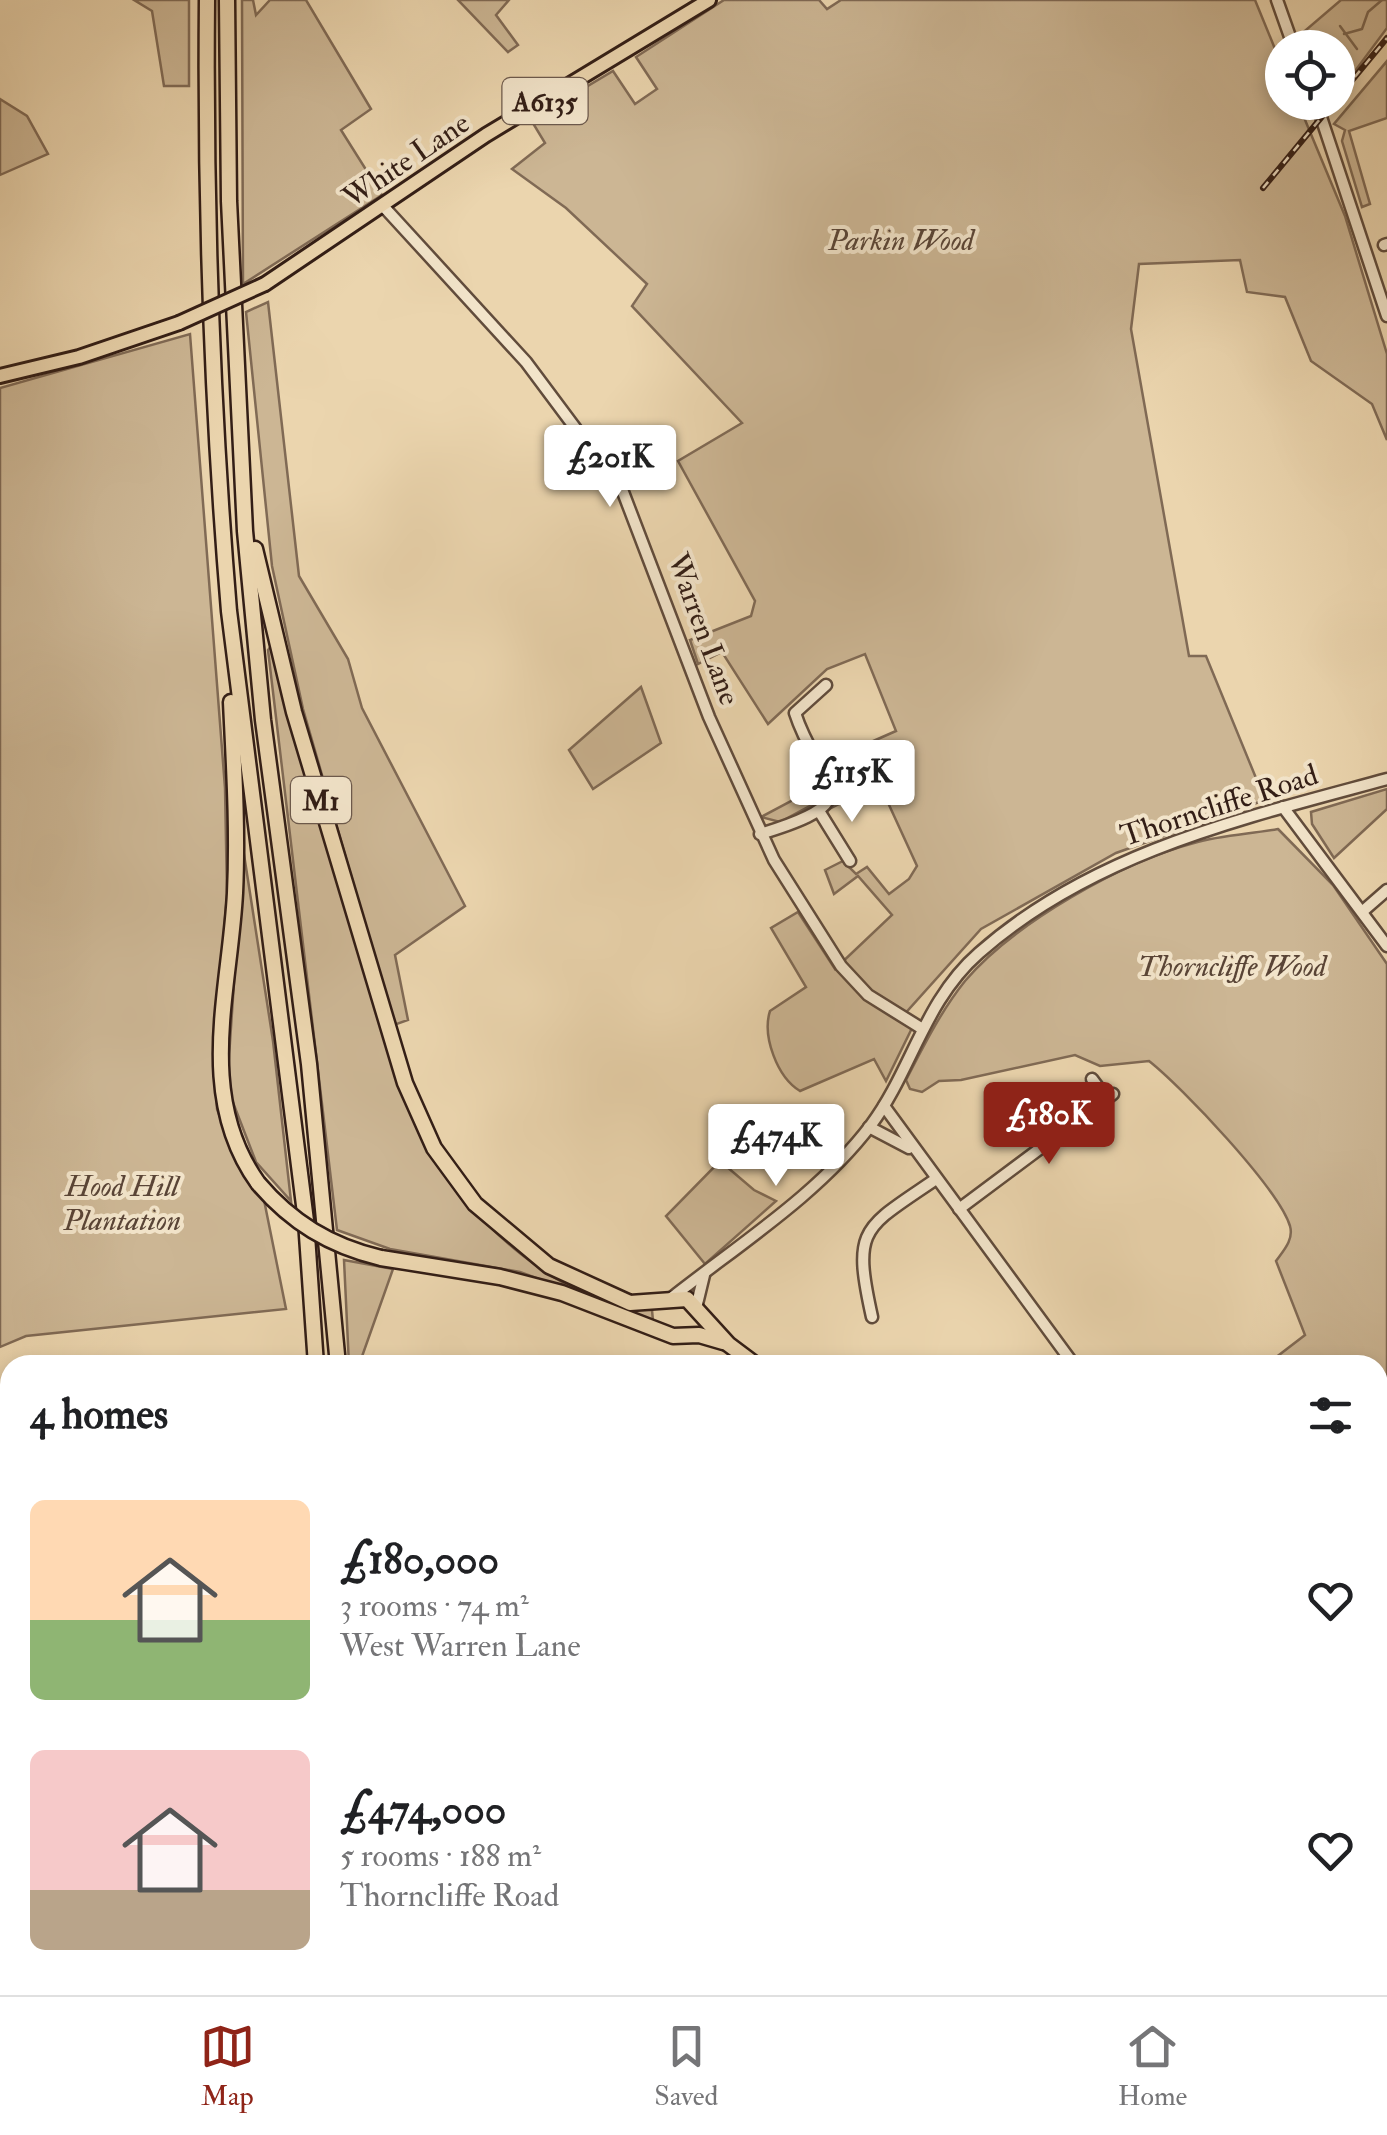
<!DOCTYPE html>
<html lang="en">
<head>
<meta charset="utf-8">
<style>
	:root { --surface:#fff; --page:#f2f2f2; --text:#202124; --muted:#757577; --line:#e0e0e0; --accent:#8f2418 }
	body { margin:0; font-family:"IM FELL Double Pica",serif; background:var(--page); color:var(--text); height:100vh; display:flex; flex-direction:column; font-size:38px; white-space:nowrap }
	* { box-sizing:border-box; margin:0 }
	p { font-size:32px; color:var(--muted) }
	.icon { flex:none; width:55px; height:55px; fill:none; stroke:currentColor; stroke-width:2; stroke-linecap:round; stroke-linejoin:round }
	.map { position:relative; flex:1; overflow:hidden }
	.side { position:absolute; left:0px; top:1355px; width:1388px; height:640px; display:flex; flex-direction:column; background:var(--surface); border-radius:30px 30px 0 0; box-shadow:0 5px 15px #0003 }
	.side>* { flex:none }
	.controls { position:absolute; left:1265px; top:30px; display:grid; gap:20px }
	.controls a { display:grid; place-items:center; width:90px; height:90px; border-radius:50%; background:var(--surface); box-shadow:0 5px 15px #0003; font-size:50px }
	.price { position:absolute; translate:-50% -85px; padding:0 22px; border-radius:10px; background:#fff; color:#222; font-size:32px; line-height:65px; filter:drop-shadow(0 2px 5px #0008) }
	.price::after { content:''; position:absolute; left:50%; top:60px; width:30px; height:22px; margin-left:-15px; background:inherit; clip-path:polygon(0 0,100% 0,50% 100%) }
	.price.current { background:var(--accent); color:#fff }
	ul { padding:0; list-style:none }
	li { display:flex; align-items:center; gap:30px; height:250px; padding:0 30px }
	li span { display:grid; place-items:center; flex:none; width:280px; height:200px; border-radius:15px; color:#555 }
	li>.icon { margin-inline-start:auto }
	span .icon { width:120px; height:120px; fill:#fffc; stroke-width:1 }
	li b { font-size:42px }
	h2 { display:flex; justify-content:space-between; align-items:center; height:120px; padding:0 30px; font-size:42px }
	.tab-bar { display:flex; justify-content:space-around; align-items:center; height:140px; border-top:2px solid var(--line); background:var(--surface); font-size:28px; color:var(--muted) }
	.tab-bar a { display:grid; justify-items:center; gap:5px }
	.tab-bar .current { color:var(--accent) }
	.map>svg:first-child { display:block }
</style>
</head>
<body>
<div class="map">
<svg width="1387" height="1995" viewBox="0 0 1387 1995">
	<rect width="100%" height="100%" fill="#ebd5ae"/>
	<filter id="stains"><feTurbulence type="fractalNoise" baseFrequency=".002" numOctaves="4"/><feColorMatrix values="0 0 0 0 .2 0 0 0 0 .09 0 0 0 0 .02 0 0 0 .5 -.17"/></filter>
	<radialGradient id="worn" r=".72"><stop offset=".6" stop-color="#630" stop-opacity="0"/><stop offset="1" stop-color="#630" stop-opacity=".3"/></radialGradient>
	<g fill="#ccb694" stroke="#806a55" stroke-width="2.5">
		<path d="M134 0H189V86H164L152 11Z"/>
		<path d="M242 0H253L256 15 270 0H306L371 109 341 130 382 195 243 284Z"/>
		<path d="M458 0H509L496 15 518 45 508 52Z"/>
		<path d="M724 0H819L827 9 841 0H1255L1282 66V102L1298 103 1345 216 1387 354V440L1372 404 1311 361 1285 297 1247 292 1240 260 1139 264 1131 329 1189 656H1206L1265 800 1116 853 981 929 902 1017 914 1024 886 1081 874 1059 800 1091C777 1077 762 1036 770 1011L806 987 771 928 798 912 835 969 892 915 858 876 834 894 825 870 843 861 856 874 867 867 889 894 909 879 917 866 862 746 896 731 865 654 827 669 768 724 722 652 698 664 690 640 751 616 755 601 678 461 742 423 632 306 647 284 566 208 512 169 545 143 531 120 613 71 635 104 657 89 636 57Z"/>
		<path d="M1341 0H1387V28L1338 94V48L1305 47 1300 35Z"/>
		<path d="M1387 61V118L1349 131 1370 204 1362 207 1342 141 1345 130 1334 124Z"/>
		<path d="M0 99 27 116 48 154 0 175Z"/>
		<path d="M268 302 299 576 348 659 362 708 465 906 395 955 408 1020 394 1025 303 709 272 566 246 312Z"/>
		<path d="M190 334 225 788 227 894 214 1053 217 1109 235 1159 264 1200 286 1309 26 1336 0 1347V388Z"/>
		<path d="M272 645 425 1144C467 1218 563 1308 652 1310L653 1321 520 1272 390 1249 337 1230 268 650Z"/>
		<path d="M641 687 661 743 593 789 569 750Z"/>
		<path d="M864 782 867 790 831 808 821 800 780 822 761 817 825 783 839 784 845 792Z"/>
		<path d="M1387 789V809L1334 858 1312 824 1311 812Z"/>
		<path d="M1278 829 1333 885 1387 964V1880L1378 1867V1365H1266L1305 1335 1276 1261C1283 1251 1294 1240 1290 1226 1278 1188 1182 1087 1149 1061L1100 1066 1075 1055 961 1080 939 1081 922 1092 910 1089 906 1080C924 1045 941 1011 965 981 1014 923 1122 862 1194 843 1221 835 1251 834 1278 829Z"/>
		<path d="M243 848 273 1041 291 1201 256 1162 227 1087Z"/>
		<path d="M720 1161 754 1190 776 1201 705 1264 666 1216Z"/>
		<path d="M344 1260 393 1269 359 1365H349Z"/>
		<path d="M10 1562V1758L0 1749V1563Z"/>
		<path d="M1378 1905 1387 1921V1995H1339L1340 1985H1378Z"/>
		<path d="M103 1985H294L293 1995H131L121 1991 96 1995Z"/>
		<path d="M358 1985H1291L1288 1995H357Z"/>
	</g>
	<g fill="none" stroke-linecap="round" stroke-linejoin="round">
		<g stroke="#7c6752" stroke-width="2.5">
			<path d="M1340 26 1357 49"/>
			<path d="M1344 34 1362 29 1368 12 1382 0"/>
			<path d="M0 1702 10 1713"/>
		</g>
		<g stroke="#614c3c" stroke-width="15">
			<g id="minor">
				<path d="M1277 0 1294 48"/>
				<path d="M1316 102 1387 316"/>
				<path d="M384 207 526 362 623 492 709 717 774 860 841 966 868 995 921 1028"/>
				<path d="M1384 245 1387 244"/>
				<path d="M1283 807 1387 946"/>
				<path d="M819 811 850 861"/>
				<path d="M760 834C876 799 819 788 795 713L826 685"/>
				<path d="M1363 911 1387 890"/>
				<path d="M1092 1079 1107 1099"/>
				<path d="M884 1106 1074 1365"/>
				<path d="M869 1127 909 1148"/>
				<path d="M959 1209 1113 1094"/>
				<path d="M670 1299C738 1245 818 1195 871 1125 912 1070 924 1001 979 953 1093 852 1244 818 1387 779"/>
				<path d="M696 1308 704 1275"/>
				<path d="M872 1317C852 1227 863 1229 936 1179"/>
			</g>
		</g>
		<g stroke="#331e16" stroke-width="18">
			<g id="major">
				<path d="M265 284 486 135 709 0"/>
				<path d="M0 376 79 357 179 323"/>
			</g>
		</g>
		<g stroke="#331e16" stroke-width="19">
			<g id="highway">
				<path d="M207 0C205 204 212 408 229 611L306 1221 316 1365"/>
				<path d="M227 0 229 201 245 531 263 720 309 1064 338 1365"/>
				<path d="M255 549 294 712 405 1083 434 1148 475 1204 549 1266 630 1303 687 1299 728 1344 756 1365"/>
				<path d="M231 702C234 766 238 829 235 893 230 991 195 1095 258 1183"/>
				<path d="M381 1258 500 1277 562 1293 673 1336 699 1335 723 1342"/>
				<path d="M1378 1883 1387 1895"/>
				<path d="M313 1995 314 1985"/>
				<path d="M334 1995 335 1985"/>
			</g>
		</g>
		<use href="#minor" stroke="#f2e4ca" stroke-width="10"/>
		<use href="#major" stroke="#ebd5ae" stroke-width="12"/>
		<use href="#highway" stroke="#ebd5ae" stroke-width="14"/>
		<g stroke="#331e16" stroke-width="6">
			<path id="rail" d="M1263 188 1387 38"/>
		</g>
		<use href="#rail" stroke="#f2e4ca" stroke-width="2.5" stroke-dasharray="8" stroke-linecap="butt"/>
		<g stroke="#331e16" stroke-width="18" stroke-linecap="butt">
			<path id="major-bridge" d="M179 323 265 284"/>
		</g>
		<g stroke="#331e16" stroke-width="19" stroke-linecap="butt">
			<path id="highway-bridge" d="M258 1183C291 1222 330 1246 381 1258"/>
		</g>
		<use href="#major-bridge" stroke="#ebd5ae" stroke-width="12"/>
		<use href="#highway-bridge" stroke="#ebd5ae" stroke-width="14"/>
	</g>
	<g text-anchor="middle" stroke-width="8" stroke-linejoin="round" paint-order="stroke">
		<g fill="#f2e4ca" stroke="#6c594c" stroke-width="2.5">
			<rect x="502.5" y="78" width="85" height="46" rx="8"/>
			<rect x="291" y="777" width="60" height="46" rx="8"/>
		</g>
		<g font-size="28" font-weight="bold" fill="#331e16">
			<text x="545" y="111">A6135</text>
			<text x="321" y="810">M1</text>
		</g>
		<g font-size="30" fill="#331e16" stroke="#f2e4ca">
			<text transform="translate(406 160) rotate(-34)" y="10">White Lane</text>
			<text transform="translate(704 629) rotate(70)" y="10">Warren Lane</text>
			<text transform="translate(1219 805) rotate(-18)" y="10">Thorncliffe Road</text>
		</g>
		<g font-size="30" font-style="italic" fill="#594436" stroke="#f2e4ca">
			<text x="901" y="250">Parkin Wood</text>
			<text x="1232" y="976">Thorncliffe Wood</text>
			<text x="122" y="1196">Hood Hill<tspan x="122" dy="34">Plantation</tspan></text>
		</g>
	</g>
	<rect width="100%" height="100%" filter="url(#stains)"/>
	<rect width="100%" height="100%" fill="url(#worn)"/>
</svg>
<div class="controls">
<a><svg class="icon" aria-label="locate" viewBox="0 0 24 24"><circle cx="12" cy="12" r="6"/><path d="M12 2v4M12 18v4M2 12h4M18 12h4"/></svg></a>
</div>
<b class="price" style="left:610px;top:510px">£201K</b>
<b class="price" style="left:852px;top:825px">£115K</b>
<b class="price current" style="left:1049px;top:1167px">£180K</b>
<b class="price" style="left:776px;top:1189px">£474K</b>
<section class="side">
<h2>4 homes<svg class="icon" aria-label="filters" viewBox="0 0 24 24"><path d="M4 7h16M4 17h16"/><circle cx="9" cy="7" r="2"/><circle cx="15" cy="17" r="2"/></svg></h2>
<ul>
<li><span style="background:linear-gradient(#ffd9b3 60%,#8fb573 0)"><svg class="icon" aria-label="home" viewBox="0 0 24 24"><path d="M3 11l9-7 9 7M6 9v11h12V9"/></svg></span><div><b>£180,000</b><p>3 rooms · 74 m²</p><p>West Warren Lane</p></div><svg class="icon" aria-label="heart" viewBox="0 0 24 24"><path d="M12 20l-8-8c-3-5 5-10 8-4 3-6 11-1 8 4z"/></svg></li>
<li><span style="background:linear-gradient(#f6c9c9 70%,#b9a48a 0)"><svg class="icon" aria-label="home" viewBox="0 0 24 24"><path d="M3 11l9-7 9 7M6 9v11h12V9"/></svg></span><div><b>£474,000</b><p>5 rooms · 188 m²</p><p>Thorncliffe Road</p></div><svg class="icon" aria-label="heart" viewBox="0 0 24 24"><path d="M12 20l-8-8c-3-5 5-10 8-4 3-6 11-1 8 4z"/></svg></li>
</ul>
</section>
</div>
<nav class="tab-bar">
<a class="current"><svg class="icon" aria-label="map" viewBox="0 0 24 24"><path d="M3 6l6-2 6 2 6-2v14l-6 2-6-2-6 2zM9 4v14M15 6v14"/></svg>Map</a>
<a><svg class="icon" aria-label="saved" viewBox="0 0 24 24"><path d="M7 4h10v16l-5-4-5 4z"/></svg>Saved</a>
<a><svg class="icon" aria-label="home" viewBox="0 0 24 24"><path d="M3 11l9-7 9 7M6 9v11h12V9"/></svg>Home</a>
</nav>
</body>
</html>
